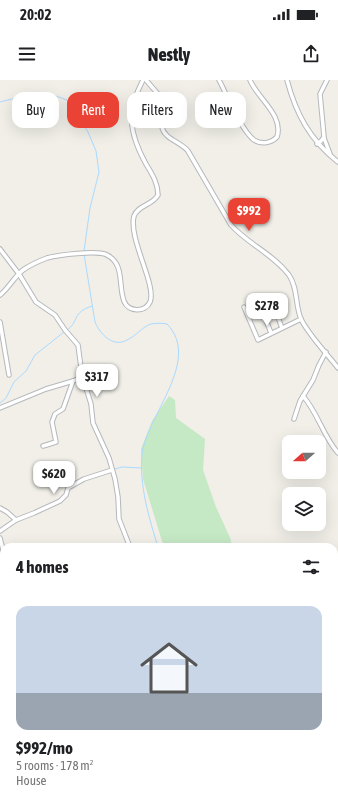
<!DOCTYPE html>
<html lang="en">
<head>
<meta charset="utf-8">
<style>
	:root { --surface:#fff; --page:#f2f2f2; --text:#202124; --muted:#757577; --line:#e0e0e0; --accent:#ea4335 }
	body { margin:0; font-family:"Asap Condensed",sans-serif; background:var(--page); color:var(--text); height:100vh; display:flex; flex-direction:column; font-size:15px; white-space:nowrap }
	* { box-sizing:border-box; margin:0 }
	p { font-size:13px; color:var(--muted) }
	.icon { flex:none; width:22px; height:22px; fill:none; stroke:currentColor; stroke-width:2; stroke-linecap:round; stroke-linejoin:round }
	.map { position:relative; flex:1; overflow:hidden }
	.sheet { position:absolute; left:0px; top:463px; width:338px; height:268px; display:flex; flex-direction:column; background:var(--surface); border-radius:12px 12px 0 0; box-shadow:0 4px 16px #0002 }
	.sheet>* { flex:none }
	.hud { position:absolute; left:12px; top:12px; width:314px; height:36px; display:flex; gap:8px }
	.needle { width:26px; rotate:249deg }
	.buttons { position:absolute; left:282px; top:355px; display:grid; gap:8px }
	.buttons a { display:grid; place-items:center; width:44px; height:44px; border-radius:8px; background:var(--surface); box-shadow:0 4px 16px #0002; font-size:20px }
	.price { position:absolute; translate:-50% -34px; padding:0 9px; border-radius:8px; background:#fff; color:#222; font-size:13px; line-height:26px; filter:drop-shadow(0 1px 2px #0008) }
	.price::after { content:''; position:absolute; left:50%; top:24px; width:12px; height:9px; margin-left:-6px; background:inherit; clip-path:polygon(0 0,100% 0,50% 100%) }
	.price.active { background:var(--accent); color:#fff }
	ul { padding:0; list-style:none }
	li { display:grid; align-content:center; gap:8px; height:212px; padding:0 16px }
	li+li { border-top:1px solid var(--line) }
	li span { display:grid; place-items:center; height:124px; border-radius:12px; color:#555 }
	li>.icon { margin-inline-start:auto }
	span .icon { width:72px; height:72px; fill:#fffc; stroke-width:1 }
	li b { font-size:17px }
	h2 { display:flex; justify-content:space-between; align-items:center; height:48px; padding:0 16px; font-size:17px }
	.tag { padding:0 14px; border-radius:12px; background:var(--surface); box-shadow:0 4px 16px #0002; font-size:14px; line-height:36px }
	.tag.active { background:var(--accent); color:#fff }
	.status { display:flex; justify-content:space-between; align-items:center; height:28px; padding:0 20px; background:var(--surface); direction:ltr }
	.status svg { height:11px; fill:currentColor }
	header { display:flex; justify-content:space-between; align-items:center; height:52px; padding:0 16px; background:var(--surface); font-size:18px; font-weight:800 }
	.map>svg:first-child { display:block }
</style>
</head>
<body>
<div class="status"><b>20:02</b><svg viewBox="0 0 49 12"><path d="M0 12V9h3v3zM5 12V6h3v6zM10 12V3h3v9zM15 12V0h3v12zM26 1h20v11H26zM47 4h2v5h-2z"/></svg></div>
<header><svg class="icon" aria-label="menu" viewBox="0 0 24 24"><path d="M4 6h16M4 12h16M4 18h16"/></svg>Nestly<svg class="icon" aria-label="share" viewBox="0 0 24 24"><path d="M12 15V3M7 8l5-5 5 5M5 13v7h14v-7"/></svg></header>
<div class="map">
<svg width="338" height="731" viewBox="0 0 338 731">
	<rect width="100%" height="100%" fill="#f1efe8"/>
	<g fill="#c5e8c5">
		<path d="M169 316 175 320 176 338 205 359 203 390 216 427 231 460V467H165L162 461 143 399 141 369 152 341Z"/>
		<path d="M253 727H275V731H258Z"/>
	</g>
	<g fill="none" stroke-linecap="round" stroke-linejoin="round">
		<g stroke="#aadaff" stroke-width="1">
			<path d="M0 22 32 14 46 13 56 16 67 20 72 26 88 52 96 71 99 92 90 128 84 171"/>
			<path d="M84 174 95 242C100 254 113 268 127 260 136 256 142 247 151 244 156 243 162 243 167 244 202 280 147 335 142 374 139 405 149 438 158 467"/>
			<path d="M67 250C80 241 71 233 92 226"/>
			<path d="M0 323 6 318 14 302 26 291 35 275 64 252"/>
			<path d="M115 389 122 387 141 388"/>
			<path d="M334 675 338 677"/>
		</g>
		<g stroke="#b5b8bc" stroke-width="5.5">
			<g id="minor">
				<path d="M146 0 158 14 169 23 173 29 171 35 162 47C164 59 181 62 188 71L231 145C248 164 273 174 289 195 298 208 295 225 301 239 308 254 327 274 338 288"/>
				<path d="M219 0C227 15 241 50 254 60 262 65 271 63 277 57 284 35 257 18 250 0"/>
				<path d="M287 0C296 34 310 60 338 82"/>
				<path d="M324 58 330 74"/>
				<path d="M317 64 321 61 324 57 320 14 327 0"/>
				<path d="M0 169 19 194 36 222 55 235 65 250 78 265 82 295 91 324 93 343 109 378 115 399 118 417 119 439 130 467"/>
				<path d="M0 215C9 208 14 197 23 190 30 185 39 181 47 178 58 175 97 170 107 175 125 184 118 206 124 221 128 232 145 233 150 222 157 205 128 159 134 136 138 125 153 125 158 115 158 103 152 94 146 84 129 53 126 32 143 0"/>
				<path d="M271 219 282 248"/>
				<path d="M259 222 271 253"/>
				<path d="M244 227 258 260 301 239"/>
				<path d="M0 242 9 295"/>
				<path d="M303 316C318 333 323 356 338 373"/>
				<path d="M0 328 46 309 73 301 82 297"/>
				<path d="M294 339 300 321 313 300 319 285 326 272"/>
				<path d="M43 366 56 362 52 342 55 334 63 329 73 301"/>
				<path d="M0 428 7 432 16 440"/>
				<path d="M0 451 16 440 34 433 60 421 66 415 68 408 84 399 112 390"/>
				<path d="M0 458 4 474"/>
				<path d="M0 508H4"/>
				<path d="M0 540 4 532"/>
				<path d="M0 544 4 553"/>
				<path d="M334 723 338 725"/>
				<path d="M236 731 237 727"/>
				<path d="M316 731 318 727"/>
			</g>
		</g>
		<use href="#minor" stroke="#fff" stroke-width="3.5"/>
	</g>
</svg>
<div class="buttons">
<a><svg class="needle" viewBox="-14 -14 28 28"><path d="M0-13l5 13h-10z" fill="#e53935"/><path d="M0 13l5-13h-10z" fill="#757577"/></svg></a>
<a><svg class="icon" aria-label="layers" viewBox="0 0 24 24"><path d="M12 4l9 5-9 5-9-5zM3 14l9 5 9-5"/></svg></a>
</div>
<b class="price active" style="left:249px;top:152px">$992</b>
<b class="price" style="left:267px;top:247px">$278</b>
<b class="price" style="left:97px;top:318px">$317</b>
<b class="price" style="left:54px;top:415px">$620</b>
<div class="hud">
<a class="tag">Buy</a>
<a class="tag active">Rent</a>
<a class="tag">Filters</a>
<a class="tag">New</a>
</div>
<section class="sheet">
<h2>4 homes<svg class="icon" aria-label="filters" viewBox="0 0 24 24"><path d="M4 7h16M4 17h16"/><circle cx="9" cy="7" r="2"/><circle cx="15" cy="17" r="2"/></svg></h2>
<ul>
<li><span style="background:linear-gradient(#c9d6e8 70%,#9aa5b1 0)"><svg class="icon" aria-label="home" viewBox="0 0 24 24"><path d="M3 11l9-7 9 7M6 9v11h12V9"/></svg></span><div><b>$992/mo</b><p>5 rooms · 178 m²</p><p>House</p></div></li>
</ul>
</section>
</div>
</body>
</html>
